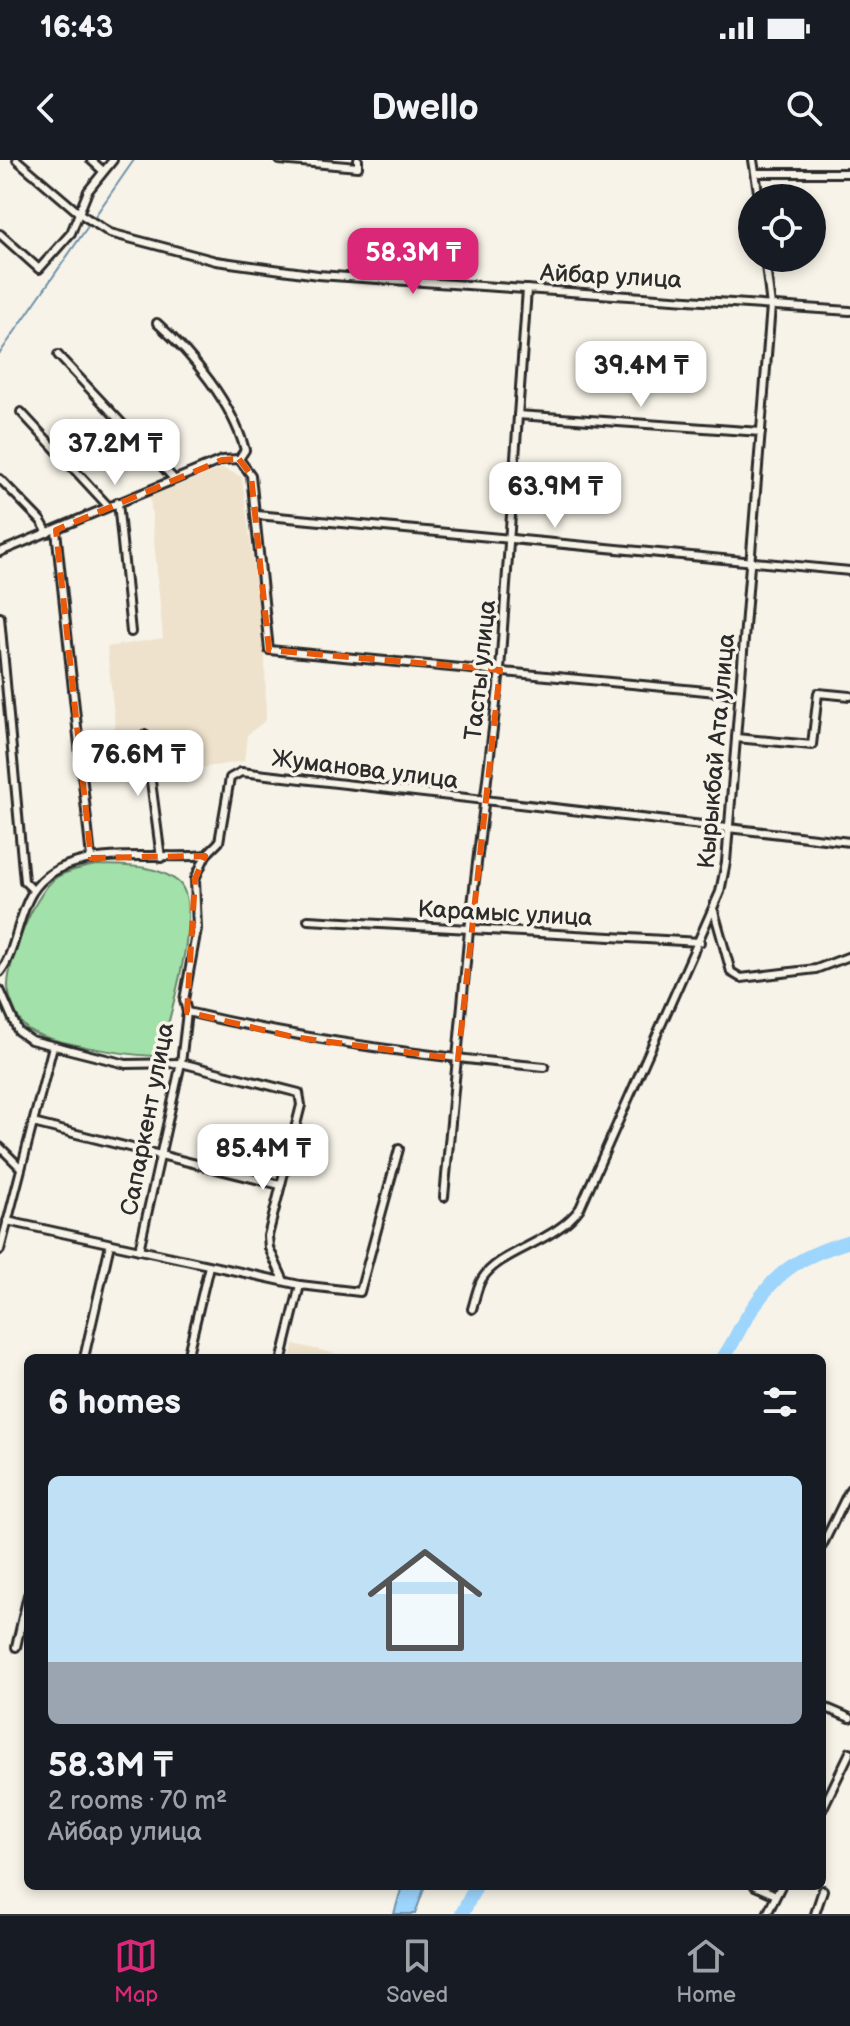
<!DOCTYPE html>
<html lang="en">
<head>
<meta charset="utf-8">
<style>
	:root { --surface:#171b24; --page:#242831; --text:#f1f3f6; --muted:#9ea1a6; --line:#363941; --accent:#db2777 }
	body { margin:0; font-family:"Balsamiq Sans",sans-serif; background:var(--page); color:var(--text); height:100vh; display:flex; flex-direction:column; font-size:30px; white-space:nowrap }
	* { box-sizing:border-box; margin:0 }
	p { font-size:26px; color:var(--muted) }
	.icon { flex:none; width:44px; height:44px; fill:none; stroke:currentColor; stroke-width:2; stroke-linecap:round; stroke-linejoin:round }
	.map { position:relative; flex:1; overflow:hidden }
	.details { position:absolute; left:24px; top:1194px; width:802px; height:536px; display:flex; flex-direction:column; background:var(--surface); border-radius:12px; box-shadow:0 4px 12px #0003 }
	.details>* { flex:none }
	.buttons { position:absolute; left:738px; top:24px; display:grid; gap:16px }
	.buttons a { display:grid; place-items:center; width:88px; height:88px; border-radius:50%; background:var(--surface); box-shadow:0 4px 12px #0003; font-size:40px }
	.price { position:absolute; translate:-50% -68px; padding:0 18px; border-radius:16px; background:#fff; color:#222; font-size:26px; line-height:52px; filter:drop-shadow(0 2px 4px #0008) }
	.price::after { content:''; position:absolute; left:50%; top:48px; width:24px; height:18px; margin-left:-12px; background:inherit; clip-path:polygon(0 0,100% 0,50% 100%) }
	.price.on { background:var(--accent); color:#fff }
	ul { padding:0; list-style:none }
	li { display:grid; align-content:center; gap:16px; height:424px; padding:0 24px }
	li span { display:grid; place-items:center; height:248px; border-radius:12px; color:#555 }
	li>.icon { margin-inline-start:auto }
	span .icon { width:144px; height:144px; fill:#fffc; stroke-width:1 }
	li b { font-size:34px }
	h2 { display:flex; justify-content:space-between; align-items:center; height:96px; padding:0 24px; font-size:34px }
	.status { display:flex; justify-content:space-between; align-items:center; height:56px; padding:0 40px; background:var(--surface); direction:ltr }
	.status svg { height:22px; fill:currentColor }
	header { display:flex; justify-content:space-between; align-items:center; height:104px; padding:0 24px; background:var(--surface); font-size:36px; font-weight:600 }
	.tabs { display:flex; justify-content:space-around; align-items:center; height:112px; border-top:2px solid var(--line); background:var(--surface); font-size:22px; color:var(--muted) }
	.tabs a { display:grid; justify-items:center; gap:4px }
	.tabs .on { color:var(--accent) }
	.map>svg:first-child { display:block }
</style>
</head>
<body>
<div class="status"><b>16:43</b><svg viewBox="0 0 49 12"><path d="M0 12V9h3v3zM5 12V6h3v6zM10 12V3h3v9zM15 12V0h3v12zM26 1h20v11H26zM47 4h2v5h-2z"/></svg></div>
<header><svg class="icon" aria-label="back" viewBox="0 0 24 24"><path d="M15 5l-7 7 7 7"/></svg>Dwello<svg class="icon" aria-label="search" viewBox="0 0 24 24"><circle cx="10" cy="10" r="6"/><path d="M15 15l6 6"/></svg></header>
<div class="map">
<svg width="850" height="1754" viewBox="0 0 850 1754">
	<rect width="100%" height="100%" fill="#f7f3e8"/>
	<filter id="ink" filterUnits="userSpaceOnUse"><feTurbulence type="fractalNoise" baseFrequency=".0125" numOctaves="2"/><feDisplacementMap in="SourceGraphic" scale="16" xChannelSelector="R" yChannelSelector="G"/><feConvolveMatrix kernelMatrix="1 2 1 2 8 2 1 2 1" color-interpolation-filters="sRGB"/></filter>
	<g filter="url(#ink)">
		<g fill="#eee2cc">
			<path d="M223 308 242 317 265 497 266 560 247 575 244 601 157 615 154 571 116 576 107 487 163 478 150 336Z"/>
			<path d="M294 1184 336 1194 350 1198H290Z"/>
		</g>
		<path fill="#a2e1a9" stroke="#66866a" stroke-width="2" d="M98 705C125 706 154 704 177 721 207 743 167 863 160 896 135 896 39 883 24 866 17 858 8 836 8 826 8 800 35 732 57 717 69 710 85 707 98 705Z"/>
		<path fill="#9dd5fd" stroke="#6f91a9" stroke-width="2" d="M402 1726H425L415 1754H394Z"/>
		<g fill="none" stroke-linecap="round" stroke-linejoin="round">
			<path stroke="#6f91a9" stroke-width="2" d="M0 193 134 0"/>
			<g stroke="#9dd5fd" stroke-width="14">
				<path d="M723 1198C732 1186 737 1173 745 1160 774 1112 797 1097 850 1081"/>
				<path d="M462 1754 476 1726"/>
			</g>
			<g stroke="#2b2b2b" stroke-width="12">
				<g id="street">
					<path d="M17 0 79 53 110 73 216 101 318 115 850 151"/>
					<path d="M91 0 102 10"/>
					<path d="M279 0 358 7V0"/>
					<path d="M753 0 759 38"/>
					<path d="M758 13H850"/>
					<path d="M0 74 39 109 71 73 88 31 113 0"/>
					<path d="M157 163C193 195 232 243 245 290L239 299 251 315 269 490 738 534"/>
					<path d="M58 195 174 319"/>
					<path d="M21 252 108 346"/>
					<path d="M518 255 761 272"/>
					<path d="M0 319 41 361 48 373"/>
					<path d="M118 342 131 472"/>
					<path d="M257 355 850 411"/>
					<path d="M56 370 91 698"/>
					<path d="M0 392 222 300 239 299"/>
					<path d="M0 457 24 721 33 730"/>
					<path d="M145 575 161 698"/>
					<path d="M736 578 812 585 818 533 850 536"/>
					<path d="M714 751 731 812 741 818 816 809 850 796"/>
					<path d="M308 760 700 782"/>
					<path d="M0 812C15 794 18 755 32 733 63 681 155 701 206 695L219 682 230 618 241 612 850 682"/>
					<path d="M0 830 18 871 31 880 126 904 181 903 299 933 301 945 268 1076 269 1088 284 1121"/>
					<path d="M187 852C305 880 423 896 545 907"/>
					<path d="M33 963 280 1025"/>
					<path d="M0 987 21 1008"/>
					<path d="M444 1037 469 770 500 510 527 129"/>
					<path d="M7 1061 300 1125 360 1132 399 989"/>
					<path d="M0 1090 53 886"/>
					<path d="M139 1090 181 903 187 852 184 840 197 769 195 719 206 695"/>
					<path d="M472 1149C475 1140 477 1127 482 1119 500 1090 555 1083 580 1048L720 732 726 702 771 146 765 98"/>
					<path d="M84 1198 110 1084"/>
					<path d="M187 1198 209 1106"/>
					<path d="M282 1198 300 1125"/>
					<path d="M822 1386 850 1329"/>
					<path d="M16 1487 28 1435"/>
					<path d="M822 1546 850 1558"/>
					<path d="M822 1650 850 1592"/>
					<path d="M755 1726 776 1735"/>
					<path d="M767 1754 781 1726"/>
					<path d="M815 1754 823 1730"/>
				</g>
			</g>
			<use href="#street" stroke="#f7f3e8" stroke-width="6"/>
		</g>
	</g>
	<path fill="none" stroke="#e8590c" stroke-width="6" stroke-dasharray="16 10" stroke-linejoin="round" d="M239 299 251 315 269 490 500 510 458 899 293 877 187 852 195 719 205 696 91 698 56 370 222 300Z"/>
	<g text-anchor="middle" stroke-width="7" stroke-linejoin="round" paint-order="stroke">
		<g font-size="24" fill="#2b2b2b" stroke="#f7f3e8">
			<text transform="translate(611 116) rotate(3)" y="8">Айбар улица</text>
			<text transform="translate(480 510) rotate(-84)" y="8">Тасты улица</text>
			<text transform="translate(716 591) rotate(-85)" y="8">Кырыкбай Ата улица</text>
			<text transform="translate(365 609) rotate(7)" y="8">Жуманова улица</text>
			<text transform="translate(505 753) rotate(3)" y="8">Карамыс улица</text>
			<text transform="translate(147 959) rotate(-79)" y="8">Сапаркент улица</text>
		</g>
	</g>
</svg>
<div class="buttons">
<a><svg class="icon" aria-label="locate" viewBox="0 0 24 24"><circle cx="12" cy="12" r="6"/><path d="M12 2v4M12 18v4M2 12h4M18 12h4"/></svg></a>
</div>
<b class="price on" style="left:413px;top:136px">58.3M ₸</b>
<b class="price" style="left:641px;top:249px">39.4M ₸</b>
<b class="price" style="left:115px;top:327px">37.2M ₸</b>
<b class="price" style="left:555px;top:370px">63.9M ₸</b>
<b class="price" style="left:138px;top:638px">76.6M ₸</b>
<b class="price" style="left:263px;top:1032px">85.4M ₸</b>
<section class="details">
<h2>6 homes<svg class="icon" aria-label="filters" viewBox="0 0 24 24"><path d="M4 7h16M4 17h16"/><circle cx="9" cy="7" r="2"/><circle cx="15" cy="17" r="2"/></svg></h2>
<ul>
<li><span style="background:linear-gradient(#bfe0f5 75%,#9aa5b1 0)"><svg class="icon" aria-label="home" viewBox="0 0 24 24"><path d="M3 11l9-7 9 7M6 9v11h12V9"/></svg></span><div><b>58.3M ₸</b><p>2 rooms · 70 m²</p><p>Айбар улица</p></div></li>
</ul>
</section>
</div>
<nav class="tabs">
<a class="on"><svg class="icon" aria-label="map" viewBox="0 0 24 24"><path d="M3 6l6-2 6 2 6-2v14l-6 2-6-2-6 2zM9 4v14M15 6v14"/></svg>Map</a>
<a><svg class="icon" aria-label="saved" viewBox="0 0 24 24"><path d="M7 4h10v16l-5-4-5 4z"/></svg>Saved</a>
<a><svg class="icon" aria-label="home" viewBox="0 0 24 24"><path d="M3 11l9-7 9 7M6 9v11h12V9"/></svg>Home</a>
</nav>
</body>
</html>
